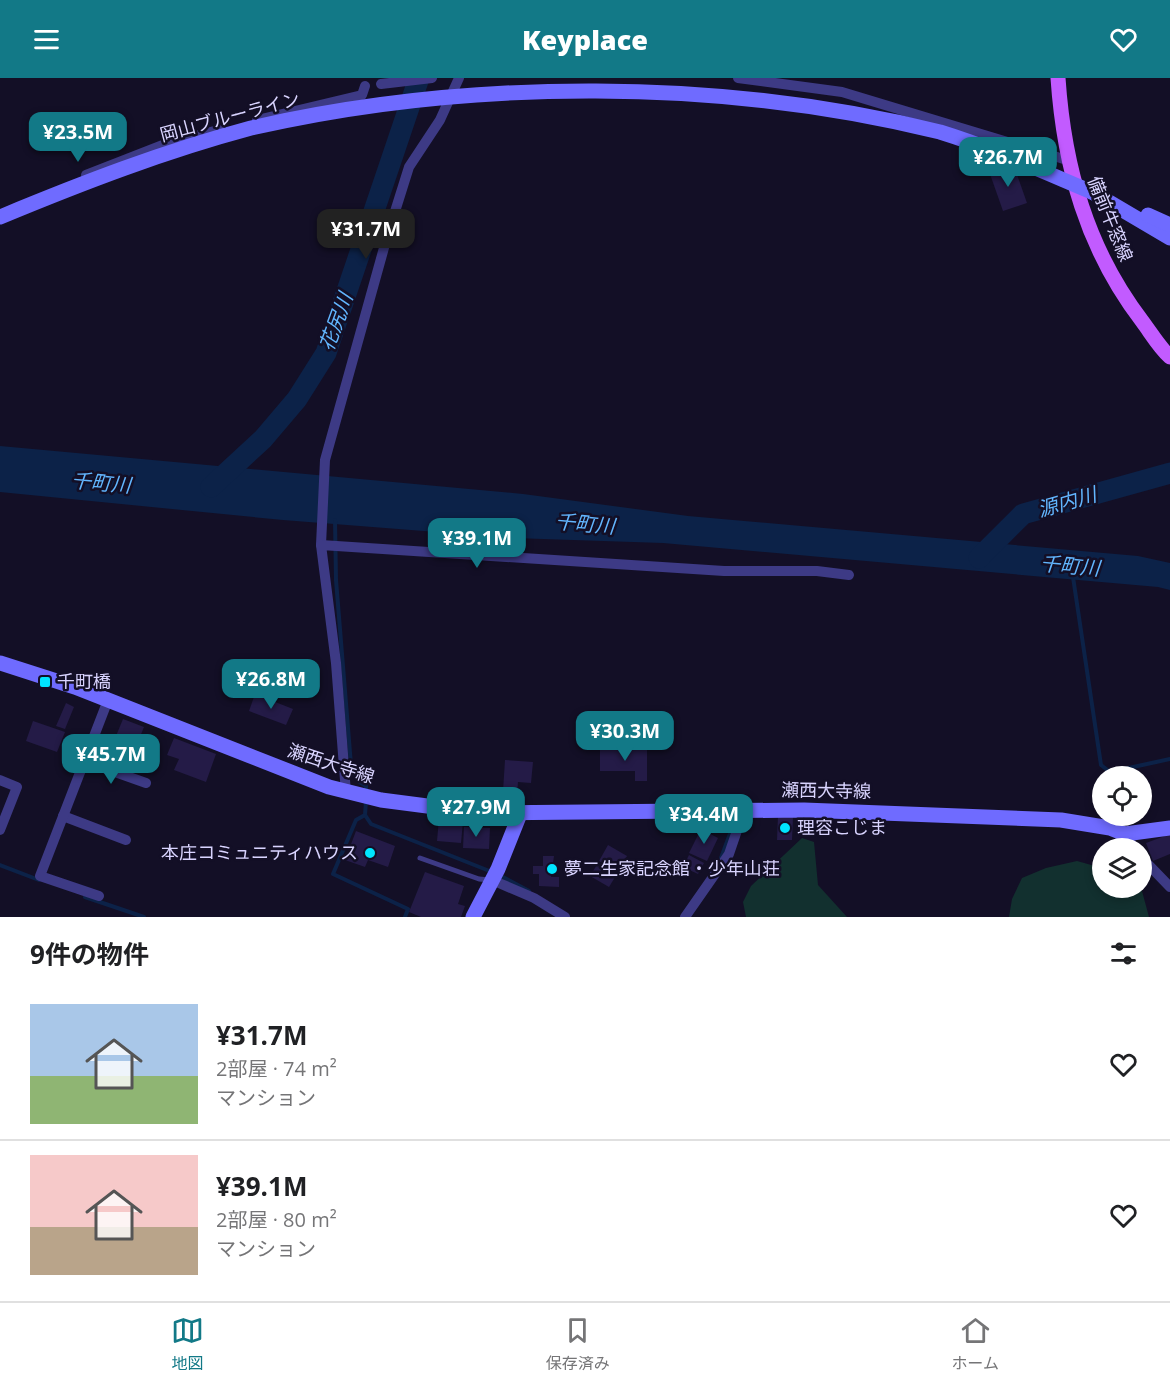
<!DOCTYPE html>
<html lang="ja">
<head>
<meta charset="utf-8">
<style>
	:root { --surface:#fff; --page:#f6f6f6; --text:#202124; --muted:#757577; --line:#e0e0e0; --accent:#127987 }
	body { margin:0; font-family:"Open Sans","Noto Sans JP",sans-serif; background:var(--page); color:var(--text); height:100vh; display:flex; flex-direction:column; font-size:22px; white-space:nowrap }
	* { box-sizing:border-box; margin:0 }
	p { font-size:20px; color:var(--muted) }
	.icon { flex:none; width:33px; height:33px; fill:none; stroke:currentColor; stroke-width:2; stroke-linecap:round; stroke-linejoin:round }
	.map { position:relative; height:839px; overflow:hidden }
	.side { display:flex; flex-direction:column; background:var(--surface); flex:1 }
	.side>* { flex:none }
	.tools { position:absolute; left:1092px; top:688px; display:grid; gap:12px }
	.tools a { display:grid; place-items:center; width:60px; height:60px; border-radius:50%; background:var(--surface); box-shadow:0 3px 9px #0003; font-size:30px }
	.price { position:absolute; translate:-50% -51px; padding:0 14px; border-radius:12px; background:var(--accent); color:#fff; font-size:20px; line-height:39px; filter:drop-shadow(0 2px 3px #0008) }
	.price::after { content:''; position:absolute; left:50%; top:36px; width:18px; height:14px; margin-left:-9px; background:inherit; clip-path:polygon(0 0,100% 0,50% 100%) }
	.price.selected { background:#222; color:#fff }
	ul { padding:0; list-style:none }
	li { display:flex; align-items:center; gap:18px; height:150px; padding:0 30px }
	li+li { border-top:2px solid var(--line) }
	li span { display:grid; place-items:center; flex:none; width:168px; height:120px; border-radius:0px; color:#555 }
	li>.icon { margin-inline-start:auto }
	span .icon { width:72px; height:72px; fill:#fffc; stroke-width:1 }
	li b { font-size:26px }
	h2 { display:flex; justify-content:space-between; align-items:center; height:72px; padding:0 30px; font-size:26px }
	header { display:flex; justify-content:space-between; align-items:center; height:78px; padding:0 30px; background:var(--accent); color:#fff; font-size:27px; font-weight:800 }
	.tab-bar { display:flex; justify-content:space-around; align-items:center; height:84px; border-top:2px solid var(--line); background:var(--surface); font-size:16px; color:var(--muted) }
	.tab-bar a { display:grid; justify-items:center; gap:3px }
	.tab-bar .selected { color:var(--accent) }
	.map>svg:first-child { display:block }
</style>
</head>
<body>
<header><svg class="icon" aria-label="menu" viewBox="0 0 24 24"><path d="M4 6h16M4 12h16M4 18h16"/></svg>Keyplace<svg class="icon" aria-label="heart" viewBox="0 0 24 24"><path d="M12 20l-8-8c-3-5 5-10 8-4 3-6 11-1 8 4z"/></svg></header>
<div class="map">
<svg width="1170" height="839" viewBox="0 0 1170 839">
	<rect width="100%" height="100%" fill="#130f26"/>
	<g fill="#12302f">
		<path d="M802 760 814 764 818 807 847 839H746L743 824 751 808Z"/>
		<path d="M1077 783 1102 790V810H1139L1142 813 1149 839H1009L1012 821 1022 800 1046 790Z"/>
	</g>
	<path fill="#0c2248" d="M0 368 523 416 688 438 1138 478 1170 485V512L1158 509 663 465 513 460 283 442 0 414Z"/>
	<g fill="none" stroke-linecap="round" stroke-linejoin="round">
		<g stroke="#0c2248" stroke-width="4">
			<path d="M335 442 336 502 351 687 358 703 366 708V716"/>
			<path d="M1073 499 1101 687 1110 694 1170 681"/>
			<path d="M366 723 365 737 371 746 492 794"/>
			<path d="M365 737 356 742 333 796 408 831 405 839"/>
			<path d="M721 780 731 753"/>
			<path d="M0 787 39 802"/>
			<path d="M499 797 529 813"/>
			<path d="M85 819 144 839"/>
		</g>
		<g stroke="#0c2248" stroke-width="21">
			<path d="M211 409 263 361 297 321 326 275 419 0"/>
			<path d="M979 480 1023 436 1170 395"/>
		</g>
	</g>
	<g fill="#241b47">
		<path d="M1014 88 1027 125 1003 133 990 96Z"/>
		<path d="M255 616 293 631 286 647 249 633Z"/>
		<path d="M66 625 74 629 65 651 56 648Z"/>
		<path d="M123 641 144 649 137 666 116 658Z"/>
		<path d="M33 643 65 654 57 674 26 663Z"/>
		<path d="M174 660 216 676 206 704 174 692 179 681 167 677Z"/>
		<path d="M600 671H647V703H635V693H600Z"/>
		<path d="M505 682 533 684 531 705 518 704 516 730 502 729Z"/>
		<path d="M778 738 793 739 792 762H777Z"/>
		<path d="M439 741 463 743 461 765 437 763Z"/>
		<path d="M464 749 490 750 489 771 463 770Z"/>
		<path d="M701 751 718 760 707 783 689 775Z"/>
		<path d="M356 753 395 768 388 789 368 782 365 789 345 782Z"/>
		<path d="M1170 756V776L1153 783 1146 765Z"/>
		<path d="M608 767 627 778 618 794 599 783Z"/>
		<path d="M689 777 704 785 698 796 683 789Z"/>
		<path d="M543 778H554L551 799H559V809L539 808V796H533V788H543Z"/>
		<path d="M598 785 617 796 609 809 590 798Z"/>
		<path d="M425 794 464 808 458 826 465 828 461 839H421L409 834Z"/>
	</g>
	<g fill="none" stroke-linecap="round" stroke-linejoin="round">
		<path stroke="#3d3a85" stroke-width="5" d="M420 780 479 801 490 802"/>
		<g stroke="#3d3a85" stroke-width="10">
			<path d="M738 0 842 14 1067 82"/>
			<path d="M381 6 432 0"/>
			<path d="M257 42 362 17 365 8"/>
			<path d="M86 97 168 65 222 51"/>
			<path d="M321 467 325 382 387 159 409 89 440 42 459 0"/>
			<path d="M84 683 146 705"/>
			<path d="M0 702 17 709 0 752"/>
			<path d="M346 715 336 585 321 467 724 493H817L849 497"/>
			<path d="M63 738 126 762"/>
			<path d="M1125 756 1135 771"/>
			<path d="M1142 780 1170 809"/>
			<path d="M492 802 534 820 565 839"/>
			<path d="M99 818 40 798 108 622"/>
			<path d="M685 839 729 776 744 732"/>
		</g>
		<g stroke="#6f6bff" stroke-width="15">
			<path d="M1092 114 1170 160"/>
			<path d="M1148 137 1170 147"/>
			<path d="M0 585 75 609 329 709 381 722 481 735 804 732 1061 742 1110 750 1125 756 1170 750"/>
			<path d="M473 839 498 791 520 736"/>
		</g>
		<path stroke="#c25bff" stroke-width="15" d="M1058 0C1064 89 1087 171 1142 243 1151 255 1159 269 1170 279"/>
		<path stroke="#6f6bff" stroke-width="15" d="M0 139C82 105 165 73 251 50 470 0 722 0 940 54 992 70 1042 93 1092 114"/>
	</g>
	<g fill="#00e5ff" stroke="#130f26" stroke-width="2">
		<rect x="39" y="598" width="12" height="12" rx="3"/>
		<circle cx="785" cy="750" r="6"/>
		<circle cx="370" cy="775" r="6"/>
		<circle cx="552" cy="791" r="6"/>
	</g>
	<g text-anchor="middle" stroke-width="5" stroke-linejoin="round" paint-order="stroke">
		<g font-size="18" fill="#d9d4ff" stroke="#130f26">
			<text transform="translate(230 39) rotate(-15)" y="6">岡山ブルーライン</text>
			<text transform="translate(1110 141) rotate(68)" y="6">備前牛窓線</text>
			<text transform="translate(331 686) rotate(18)" y="6">瀬西大寺線</text>
			<text transform="translate(826 713) rotate(1)" y="6">瀬西大寺線</text>
		</g>
		<g font-size="18" fill="#d9d4ff" stroke="#130f26" text-anchor="start">
			<text x="57" y="610">千町橋</text>
			<text x="797" y="756">理容こじま</text>
			<text x="358" y="781" text-anchor="end">本庄コミュニティハウス</text>
			<text x="564" y="797">夢二生家記念館・少年山荘</text>
		</g>
		<g font-size="20" font-style="italic" fill="#62b6ff" stroke="#130f26">
			<text transform="translate(336 244) rotate(-70)" y="7">花尻川</text>
			<text transform="translate(101 405) rotate(5)" y="7">千町川</text>
			<text transform="translate(1067 424) rotate(-16)" y="7">源内川</text>
			<text transform="translate(585 446) rotate(5)" y="7">千町川</text>
			<text transform="translate(1070 488) rotate(5)" y="7">千町川</text>
		</g>
	</g>
</svg>
<div class="tools">
<a><svg class="icon" aria-label="locate" viewBox="0 0 24 24"><circle cx="12" cy="12" r="6"/><path d="M12 2v4M12 18v4M2 12h4M18 12h4"/></svg></a>
<a><svg class="icon" aria-label="layers" viewBox="0 0 24 24"><path d="M12 4l9 5-9 5-9-5zM3 14l9 5 9-5"/></svg></a>
</div>
<b class="price" style="left:78px;top:85px">¥23.5M</b>
<b class="price" style="left:1008px;top:110px">¥26.7M</b>
<b class="price selected" style="left:366px;top:182px">¥31.7M</b>
<b class="price" style="left:477px;top:491px">¥39.1M</b>
<b class="price" style="left:271px;top:632px">¥26.8M</b>
<b class="price" style="left:625px;top:684px">¥30.3M</b>
<b class="price" style="left:111px;top:707px">¥45.7M</b>
<b class="price" style="left:476px;top:760px">¥27.9M</b>
<b class="price" style="left:704px;top:767px">¥34.4M</b>
</div>
<section class="side">
<h2>9件の物件<svg class="icon" aria-label="filters" viewBox="0 0 24 24"><path d="M4 7h16M4 17h16"/><circle cx="9" cy="7" r="2"/><circle cx="15" cy="17" r="2"/></svg></h2>
<ul>
<li><span style="background:linear-gradient(#a9c7e8 60%,#8fb573 0)"><svg class="icon" aria-label="home" viewBox="0 0 24 24"><path d="M3 11l9-7 9 7M6 9v11h12V9"/></svg></span><div><b>¥31.7M</b><p>2部屋 · 74 m²</p><p>マンション</p></div><svg class="icon" aria-label="heart" viewBox="0 0 24 24"><path d="M12 20l-8-8c-3-5 5-10 8-4 3-6 11-1 8 4z"/></svg></li>
<li><span style="background:linear-gradient(#f6c9c9 60%,#b9a48a 0)"><svg class="icon" aria-label="home" viewBox="0 0 24 24"><path d="M3 11l9-7 9 7M6 9v11h12V9"/></svg></span><div><b>¥39.1M</b><p>2部屋 · 80 m²</p><p>マンション</p></div><svg class="icon" aria-label="heart" viewBox="0 0 24 24"><path d="M12 20l-8-8c-3-5 5-10 8-4 3-6 11-1 8 4z"/></svg></li>
</ul>
</section>
<nav class="tab-bar">
<a class="selected"><svg class="icon" aria-label="map" viewBox="0 0 24 24"><path d="M3 6l6-2 6 2 6-2v14l-6 2-6-2-6 2zM9 4v14M15 6v14"/></svg>地図</a>
<a><svg class="icon" aria-label="saved" viewBox="0 0 24 24"><path d="M7 4h10v16l-5-4-5 4z"/></svg>保存済み</a>
<a><svg class="icon" aria-label="home" viewBox="0 0 24 24"><path d="M3 11l9-7 9 7M6 9v11h12V9"/></svg>ホーム</a>
</nav>
</body>
</html>
